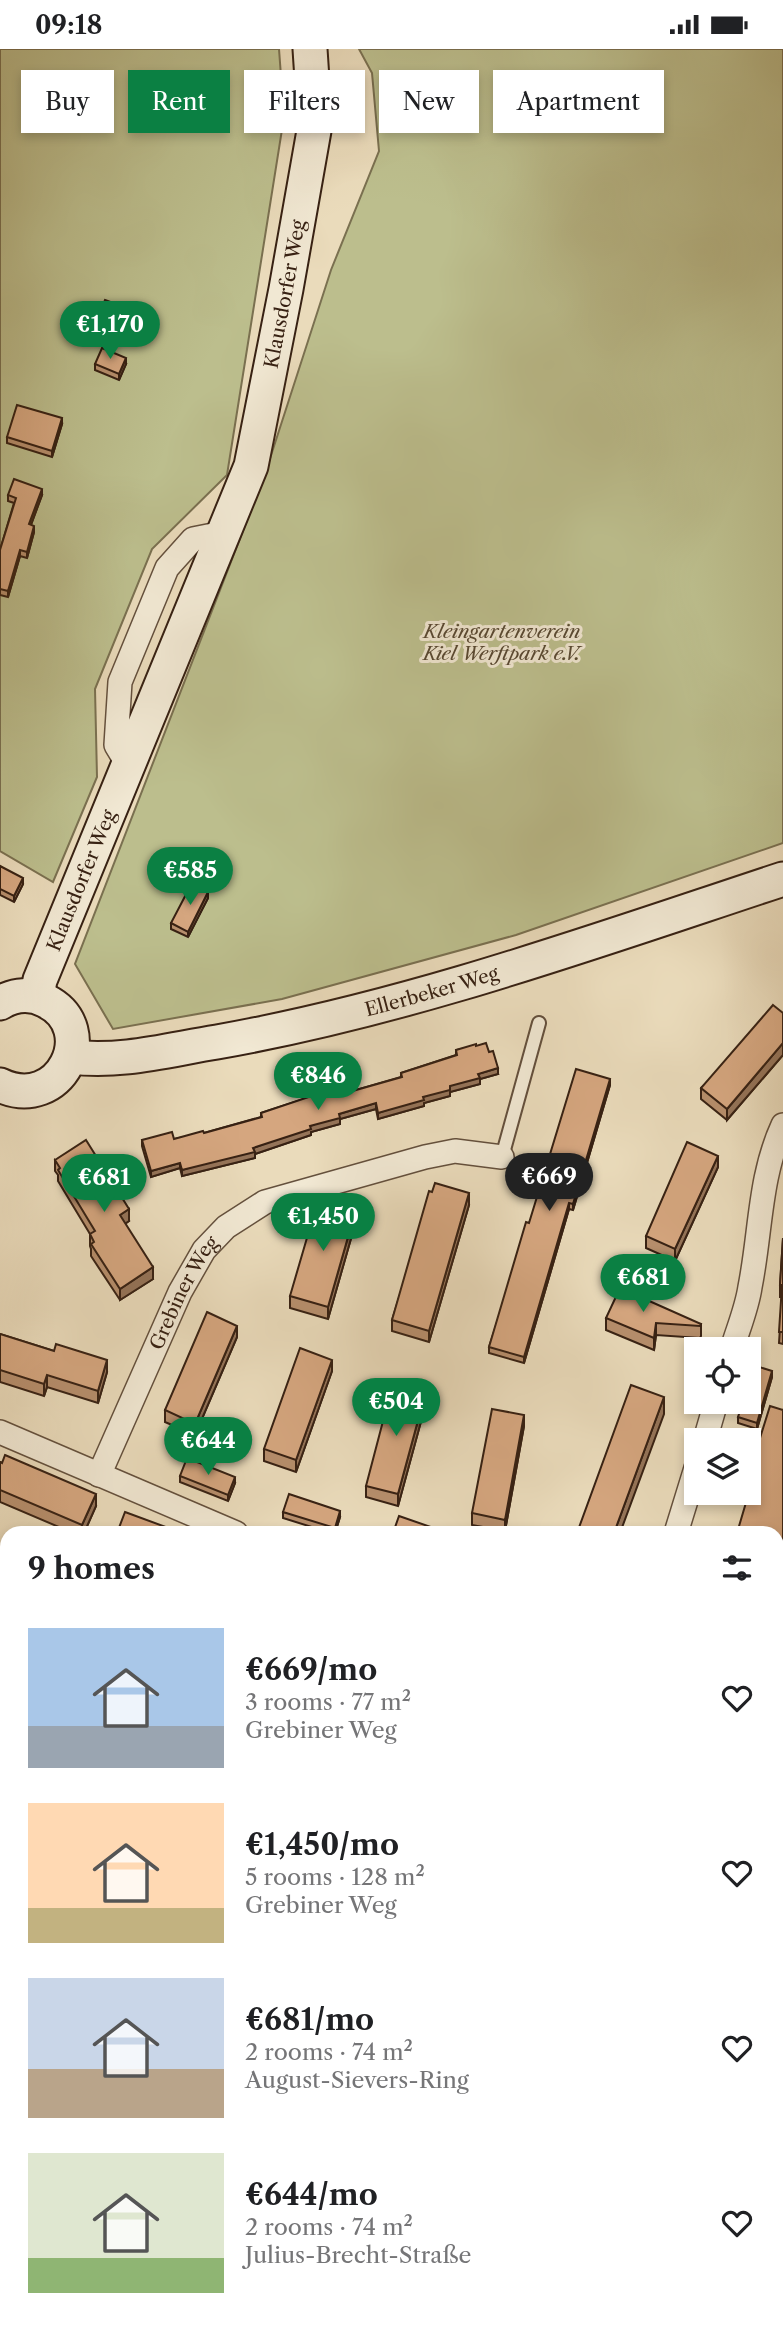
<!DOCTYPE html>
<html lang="en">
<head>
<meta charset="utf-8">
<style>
	:root { --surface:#fff; --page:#f6f6f6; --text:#202124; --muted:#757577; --accent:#0b8043 }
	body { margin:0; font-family:"Libre Caslon Text",serif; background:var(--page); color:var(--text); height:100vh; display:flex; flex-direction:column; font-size:26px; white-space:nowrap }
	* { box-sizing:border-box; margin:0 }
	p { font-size:23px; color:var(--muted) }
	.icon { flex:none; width:38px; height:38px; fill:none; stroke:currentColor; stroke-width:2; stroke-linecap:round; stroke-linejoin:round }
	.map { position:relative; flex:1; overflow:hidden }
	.panel { position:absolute; left:0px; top:1477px; width:784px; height:800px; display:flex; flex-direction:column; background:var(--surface); border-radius:21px 21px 0 0; box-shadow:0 4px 10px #0003 }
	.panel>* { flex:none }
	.guide { position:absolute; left:21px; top:21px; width:742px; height:63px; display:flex; gap:14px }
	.tools { position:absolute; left:684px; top:1288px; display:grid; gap:14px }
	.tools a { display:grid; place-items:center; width:77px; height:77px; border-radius:0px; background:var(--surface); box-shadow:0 4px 10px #0003; font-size:35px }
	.price { position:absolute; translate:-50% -60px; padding:0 16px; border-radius:24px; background:var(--accent); color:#fff; font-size:23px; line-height:46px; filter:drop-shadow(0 2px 4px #0008) }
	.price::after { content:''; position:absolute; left:50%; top:42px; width:21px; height:16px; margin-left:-10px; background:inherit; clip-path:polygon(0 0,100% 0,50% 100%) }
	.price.active { background:#222; color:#fff }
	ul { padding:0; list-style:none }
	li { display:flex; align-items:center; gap:21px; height:175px; padding:0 28px }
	li span { display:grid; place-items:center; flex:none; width:196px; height:140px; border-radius:0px; color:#555 }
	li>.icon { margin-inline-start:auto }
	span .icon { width:84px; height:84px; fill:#fffc; stroke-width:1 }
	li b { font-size:30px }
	h2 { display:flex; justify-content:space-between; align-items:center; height:84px; padding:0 28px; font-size:30px }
	.chip { padding:0 24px; border-radius:0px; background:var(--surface); box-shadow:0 4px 10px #0003; font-size:24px; line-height:63px }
	.chip.active { background:var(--accent); color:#fff }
	.status { display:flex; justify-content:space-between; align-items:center; height:49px; padding:0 35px; background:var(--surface); direction:ltr }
	.status svg { height:19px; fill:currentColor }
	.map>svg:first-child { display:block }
</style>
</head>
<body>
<div class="status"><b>09:18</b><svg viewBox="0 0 49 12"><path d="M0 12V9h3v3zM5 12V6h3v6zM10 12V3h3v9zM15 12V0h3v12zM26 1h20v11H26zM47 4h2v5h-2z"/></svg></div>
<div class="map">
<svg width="783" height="2276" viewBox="0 0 783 2276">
	<rect width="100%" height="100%" fill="#eadbbb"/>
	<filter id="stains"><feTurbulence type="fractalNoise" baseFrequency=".00286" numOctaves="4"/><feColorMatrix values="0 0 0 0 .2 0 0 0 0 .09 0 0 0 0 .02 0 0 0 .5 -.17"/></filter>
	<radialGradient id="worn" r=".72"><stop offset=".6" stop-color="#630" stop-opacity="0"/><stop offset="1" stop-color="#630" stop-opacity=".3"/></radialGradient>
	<g fill="#bcbe8d" stroke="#7a7050" stroke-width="2">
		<path d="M0 0H279L284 68 227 426 152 500 95 640 97 728 53 833 0 802Z"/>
		<path d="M359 0H783V794L516 886 282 950 113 980 75 915 265 425 331 221 379 102 372 24Z"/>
	</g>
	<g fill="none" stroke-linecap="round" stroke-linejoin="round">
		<g stroke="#64503d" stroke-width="16">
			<path id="lane" d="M502 1108 539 974"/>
		</g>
		<g stroke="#64503d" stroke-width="26">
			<g id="street">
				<path d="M128 716 116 696 120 633 167 519 193 490 223 484"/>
				<path d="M732 1300C738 1280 747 1259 750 1238 761 1183 759 1128 783 1076"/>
				<path d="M0 1383 236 1484"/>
				<path d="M705 1391 716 1353"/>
				<path id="s1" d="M99 1426 180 1243 204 1201 226 1178 265 1153 425 1108 455 1102 502 1108"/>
				<path d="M676 1484 696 1419"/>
				<path d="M777 1593 783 1594"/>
				<path d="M0 1641 7 1643"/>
				<path d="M777 1907 783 1909"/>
				<path d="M0 2078 7 2081"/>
				<path d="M563 2270 583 2276"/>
			</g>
		</g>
		<g stroke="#372113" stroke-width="37">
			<g id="secondary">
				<path id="s2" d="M37 947 40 931 251 417 286 240 315 76 310 0"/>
				<path d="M0 954C15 945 31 944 46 952 102 980 60 1065 0 1036"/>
				<path id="s3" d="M71 1008C122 1014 167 1001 217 993 410 959 598 891 783 830"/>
			</g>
		</g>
		<use href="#lane" stroke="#f1e8d3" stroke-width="12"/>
		<use href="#street" stroke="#f1e8d3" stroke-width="23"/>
		<use href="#secondary" stroke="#f1e8d3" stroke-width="33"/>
		<g stroke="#372113" stroke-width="5" stroke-dasharray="12 12" stroke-linecap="butt">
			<path d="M0 2263 7 2266"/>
			<path d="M17 2270 33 2276"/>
		</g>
	</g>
	<g fill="#b78f6d" stroke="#372113" stroke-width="2">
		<path d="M130 266 122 288 97 278V272Z"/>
		<path d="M95 315H126L119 331 95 321Z"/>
		<path d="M62 375 52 408 7 394V388Z"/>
		<path d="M8 446H42L31 476 34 483 27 509 20 507 8 548 0 546V501L14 454 8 452Z"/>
		<path d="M0 817 23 835 14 853 0 846Z"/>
		<path d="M208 849 188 888 171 880V874Z"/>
		<path d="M783 964V1006L727 1071 701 1050V1039Z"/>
		<path d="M476 997 498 1025 480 1030V1035L450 1043V1047L424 1054V1057L378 1070 376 1060 340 1070V1075L311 1083V1086L255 1105V1109L182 1127 180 1119 151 1128 142 1097V1091L174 1090 204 1084 261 1068V1064L316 1046V1040L337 1036 349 1043 401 1028V1024L456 1006V1001Z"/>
		<path d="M610 1036 573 1161 569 1160 524 1314 489 1304V1298L529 1174Z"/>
		<path d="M55 1111 129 1172 125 1175 153 1230 120 1251 91 1207V1200L90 1197V1185L58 1132V1126L55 1122Z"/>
		<path d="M718 1118 675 1212 646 1199V1187Z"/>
		<path d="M432 1143 469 1156 429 1293 392 1282V1271Z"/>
		<path d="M356 1172 328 1270 290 1259V1247Z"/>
		<path d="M783 1189V1295L779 1294 782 1248H780V1236Z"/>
		<path d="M606 1269 701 1275V1287L700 1289 656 1286 654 1301 606 1281Z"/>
		<path d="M0 1285 54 1302 107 1323 98 1354 47 1338 44 1347 0 1333Z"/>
		<path d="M237 1288 195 1386 165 1373V1361Z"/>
		<path d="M332 1322 296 1423 264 1412V1400Z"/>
		<path d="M772 1328 757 1380 738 1374V1368Z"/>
		<path d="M426 1354 398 1457 366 1448V1437Z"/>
		<path d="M783 1361V1522L777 1520V1484L747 1450 725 1444H749V1403L755 1405Z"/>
		<path d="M524 1377 505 1482 472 1476V1464Z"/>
		<path d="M0 1413 96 1457 84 1484H73L0 1453Z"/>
		<path d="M180 1427 235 1434 228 1452 180 1433Z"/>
		<path d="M283 1463 340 1468 335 1484H331L283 1469Z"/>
		<path d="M777 1672 783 1674V1730L777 1728Z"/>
		<path d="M0 1674 7 1676V1719L0 1717Z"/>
		<path d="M777 1831 783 1833V1880L777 1878Z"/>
		<path d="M0 1999 7 2002V2046L0 2043Z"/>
		<path d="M777 2109 783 2111V2144L777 2142Z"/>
		<path d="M0 2110 7 2112V2170L0 2167Z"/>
		<path d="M263 2270H465L484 2276H384L363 2270 361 2276H302L286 2271Z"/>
		<path d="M684 2270H759L757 2276H705Z"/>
	</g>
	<g fill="#957459" stroke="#372113" stroke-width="2">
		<path d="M130 260V266L122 288V282Z"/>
		<path d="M126 309V315L119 331V325Z"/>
		<path d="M62 369V375L52 408V402Z"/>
		<path d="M42 440V446L29 481V475Z"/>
		<path d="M34 477V483L27 509V503Z"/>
		<path d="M20 501V507L8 548V542Z"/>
		<path d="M23 829V835L14 853V847Z"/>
		<path d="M208 843V849L188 888V883Z"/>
		<path d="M783 994V1006L727 1071V1060Z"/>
		<path d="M498 1019V1025L480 1030V1035L450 1043V1047L424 1054V1057L378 1070V1064L423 1048 478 1025Z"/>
		<path d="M610 1030V1036L573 1161V1155Z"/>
		<path d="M376 1054V1060L340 1070V1075L311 1083V1086L255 1105V1109L182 1127V1121L253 1099 310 1077 339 1065Z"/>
		<path d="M718 1107V1118L675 1212V1200Z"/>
		<path d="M180 1114V1119L151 1128V1122Z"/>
		<path d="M469 1144V1156L429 1293V1282Z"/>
		<path d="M569 1154V1160L524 1314V1308Z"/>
		<path d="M129 1160V1172L120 1178V1166Z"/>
		<path d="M356 1160V1172L328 1270V1258Z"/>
		<path d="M153 1218V1230L120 1251V1240Z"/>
		<path d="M656 1274V1286L654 1301V1289Z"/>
		<path d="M237 1277V1288L195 1386V1375Z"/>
		<path d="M107 1311V1323L98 1354V1342Z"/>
		<path d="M332 1311V1322L296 1423V1411Z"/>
		<path d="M772 1322V1328L757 1380V1374Z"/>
		<path d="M47 1326V1338L44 1347V1335Z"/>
		<path d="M426 1342V1354L398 1457V1445Z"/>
		<path d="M664 1348V1365L620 1484H614Z"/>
		<path d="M524 1366V1377L505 1482V1471Z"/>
		<path d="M235 1428V1434L228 1452V1446Z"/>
		<path d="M96 1445V1457L84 1484H82V1476Z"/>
		<path d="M340 1462V1468L335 1484V1479Z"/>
	</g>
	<g fill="#d5a67f" stroke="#372113" stroke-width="2">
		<path d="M105 251 130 260 122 282 97 272Z"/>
		<path d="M102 299 126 309 119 325 95 315Z"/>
		<path d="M17 356 62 369 52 402 7 388Z"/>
		<path d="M14 430 42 440 29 475 34 477 27 503 20 501 8 542 0 540V501L16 449 8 446Z"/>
		<path d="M0 817 23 829 14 847 0 840Z"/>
		<path d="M193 832 208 843 188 883 171 874Z"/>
		<path d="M773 956 783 964V994L727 1060 701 1039Z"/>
		<path d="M486 994 489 1003 493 1002 498 1019 478 1025 480 1029 450 1037V1041L423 1048 424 1051 378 1064 376 1054 339 1065 340 1069 310 1077 311 1080 253 1099 255 1103 182 1121 180 1114 151 1122 142 1091 172 1083 174 1090 203 1082 204 1084 262 1068 261 1064 318 1045 316 1040 336 1035 337 1036 346 1034 349 1043 402 1028 401 1024 457 1006 456 1001 476 995V997Z"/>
		<path d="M576 1020 610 1030 573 1155 569 1154 524 1308 489 1298 526 1173 529 1174Z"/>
		<path d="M86 1091 129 1160 120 1166 153 1218 120 1240 91 1195 94 1193 90 1185 95 1182 58 1121 60 1119 55 1111Z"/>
		<path d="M687 1093 718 1107 675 1200 646 1187Z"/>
		<path d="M435 1134 469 1144 429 1282 392 1271 429 1142 432 1143Z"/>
		<path d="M322 1150 356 1160 328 1258 290 1247 316 1158 319 1159Z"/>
		<path d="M783 1189V1283H779L782 1236H780Z"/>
		<path d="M620 1239 701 1275 700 1277 656 1274 654 1289 606 1269Z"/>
		<path d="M207 1263 237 1277 195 1375 165 1361Z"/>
		<path d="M0 1285 54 1302 56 1295 107 1311 98 1342 47 1326 44 1335 0 1321Z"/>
		<path d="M300 1299 332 1311 296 1411 264 1400Z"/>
		<path d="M753 1316 772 1322 757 1374 738 1368 743 1353H749V1330Z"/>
		<path d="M393 1334 426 1342 398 1445 366 1437Z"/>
		<path d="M631 1336 664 1348 614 1484H577Z"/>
		<path d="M770 1357 783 1361V1510L777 1508V1484H737L750 1440H749V1403L755 1405Z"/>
		<path d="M492 1360 524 1366 505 1471 472 1464Z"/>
		<path d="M5 1406 96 1445 82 1476 0 1441V1413L2 1414Z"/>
		<path d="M187 1409 235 1428 228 1446 180 1427Z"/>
		<path d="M289 1445 340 1462 335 1479 283 1463Z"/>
		<path d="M125 1463 182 1484H117Z"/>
		<path d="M399 1467 448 1484H393Z"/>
		<path d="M777 1672 783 1675V1708L777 1706Z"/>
		<path d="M0 1674 7 1676V1708L0 1705Z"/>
		<path d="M777 1831 783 1833V1863L777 1861Z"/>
		<path d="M0 1999 7 2002V2040L0 2037Z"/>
		<path d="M777 2109 783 2111V2138L777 2136Z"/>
		<path d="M0 2110 7 2112V2164L0 2161Z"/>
		<path d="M263 2270H284L282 2276H261Z"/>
		<path d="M301 2270H361L360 2276H322Z"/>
		<path d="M383 2270H465L484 2276H395L396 2274Z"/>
		<path d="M704 2270H757L756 2276H724Z"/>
	</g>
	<g text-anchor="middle" stroke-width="6" stroke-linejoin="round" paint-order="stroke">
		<g font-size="19" fill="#372113" stroke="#f1e8d3">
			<text dy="7" stroke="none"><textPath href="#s2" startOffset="747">Klausdorfer Weg</textPath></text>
			<text dy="7" stroke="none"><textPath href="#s2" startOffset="124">Klausdorfer Weg</textPath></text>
			<text dy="7" stroke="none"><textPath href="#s3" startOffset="368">Ellerbeker Weg</textPath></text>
			<text dy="7" stroke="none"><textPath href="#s1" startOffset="201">Grebiner Weg</textPath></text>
		</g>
		<g font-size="19" font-style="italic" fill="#584832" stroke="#f1e8d3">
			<text x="502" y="589">Kleingartenverein<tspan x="502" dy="22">Kiel Werftpark e.V.</tspan></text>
		</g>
	</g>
	<rect width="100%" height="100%" filter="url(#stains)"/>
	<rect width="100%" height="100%" fill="url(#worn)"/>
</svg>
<div class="tools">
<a><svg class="icon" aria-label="locate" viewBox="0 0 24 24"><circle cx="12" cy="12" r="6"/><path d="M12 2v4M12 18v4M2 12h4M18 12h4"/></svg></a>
<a><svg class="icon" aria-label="layers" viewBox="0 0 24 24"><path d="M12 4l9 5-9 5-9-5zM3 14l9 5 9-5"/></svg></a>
</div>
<b class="price" style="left:110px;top:312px">€1,170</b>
<b class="price" style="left:190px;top:858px">€585</b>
<b class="price" style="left:318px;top:1063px">€846</b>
<b class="price active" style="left:549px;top:1164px">€669</b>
<b class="price" style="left:104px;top:1165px">€681</b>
<b class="price" style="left:323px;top:1204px">€1,450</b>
<b class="price" style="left:643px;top:1265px">€681</b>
<b class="price" style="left:396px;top:1389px">€504</b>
<b class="price" style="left:208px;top:1428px">€644</b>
<div class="guide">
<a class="chip">Buy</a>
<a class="chip active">Rent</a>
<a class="chip">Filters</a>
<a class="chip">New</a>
<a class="chip">Apartment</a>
</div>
<section class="panel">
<h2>9 homes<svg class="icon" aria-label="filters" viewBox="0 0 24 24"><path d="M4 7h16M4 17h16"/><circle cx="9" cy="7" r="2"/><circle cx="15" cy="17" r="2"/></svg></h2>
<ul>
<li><span style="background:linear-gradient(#a9c7e8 70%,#9aa5b1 0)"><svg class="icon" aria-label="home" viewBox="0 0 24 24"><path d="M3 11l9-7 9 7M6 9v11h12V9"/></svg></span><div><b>€669/mo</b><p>3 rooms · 77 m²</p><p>Grebiner Weg</p></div><svg class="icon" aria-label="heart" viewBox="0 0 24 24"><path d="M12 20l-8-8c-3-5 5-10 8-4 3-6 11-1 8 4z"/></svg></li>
<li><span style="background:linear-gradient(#ffd9b3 75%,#c2b280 0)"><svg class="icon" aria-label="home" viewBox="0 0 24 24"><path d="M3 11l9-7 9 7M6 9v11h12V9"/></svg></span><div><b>€1,450/mo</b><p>5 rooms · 128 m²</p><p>Grebiner Weg</p></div><svg class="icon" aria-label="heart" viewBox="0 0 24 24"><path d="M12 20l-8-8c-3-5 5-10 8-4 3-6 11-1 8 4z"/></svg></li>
<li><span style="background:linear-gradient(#c9d6e8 65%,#b9a48a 0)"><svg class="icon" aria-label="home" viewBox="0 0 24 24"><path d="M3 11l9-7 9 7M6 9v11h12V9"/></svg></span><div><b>€681/mo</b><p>2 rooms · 74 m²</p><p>August-Sievers-Ring</p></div><svg class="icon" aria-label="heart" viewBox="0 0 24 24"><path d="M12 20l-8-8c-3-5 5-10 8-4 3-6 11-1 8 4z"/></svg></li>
<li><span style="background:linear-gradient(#dfe7d0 75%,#8fb573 0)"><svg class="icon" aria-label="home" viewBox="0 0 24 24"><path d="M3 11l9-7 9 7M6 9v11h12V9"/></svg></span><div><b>€644/mo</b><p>2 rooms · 74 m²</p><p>Julius-Brecht-Straße</p></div><svg class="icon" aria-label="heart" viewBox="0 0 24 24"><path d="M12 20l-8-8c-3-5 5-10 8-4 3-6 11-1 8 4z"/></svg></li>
</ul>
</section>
</div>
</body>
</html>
